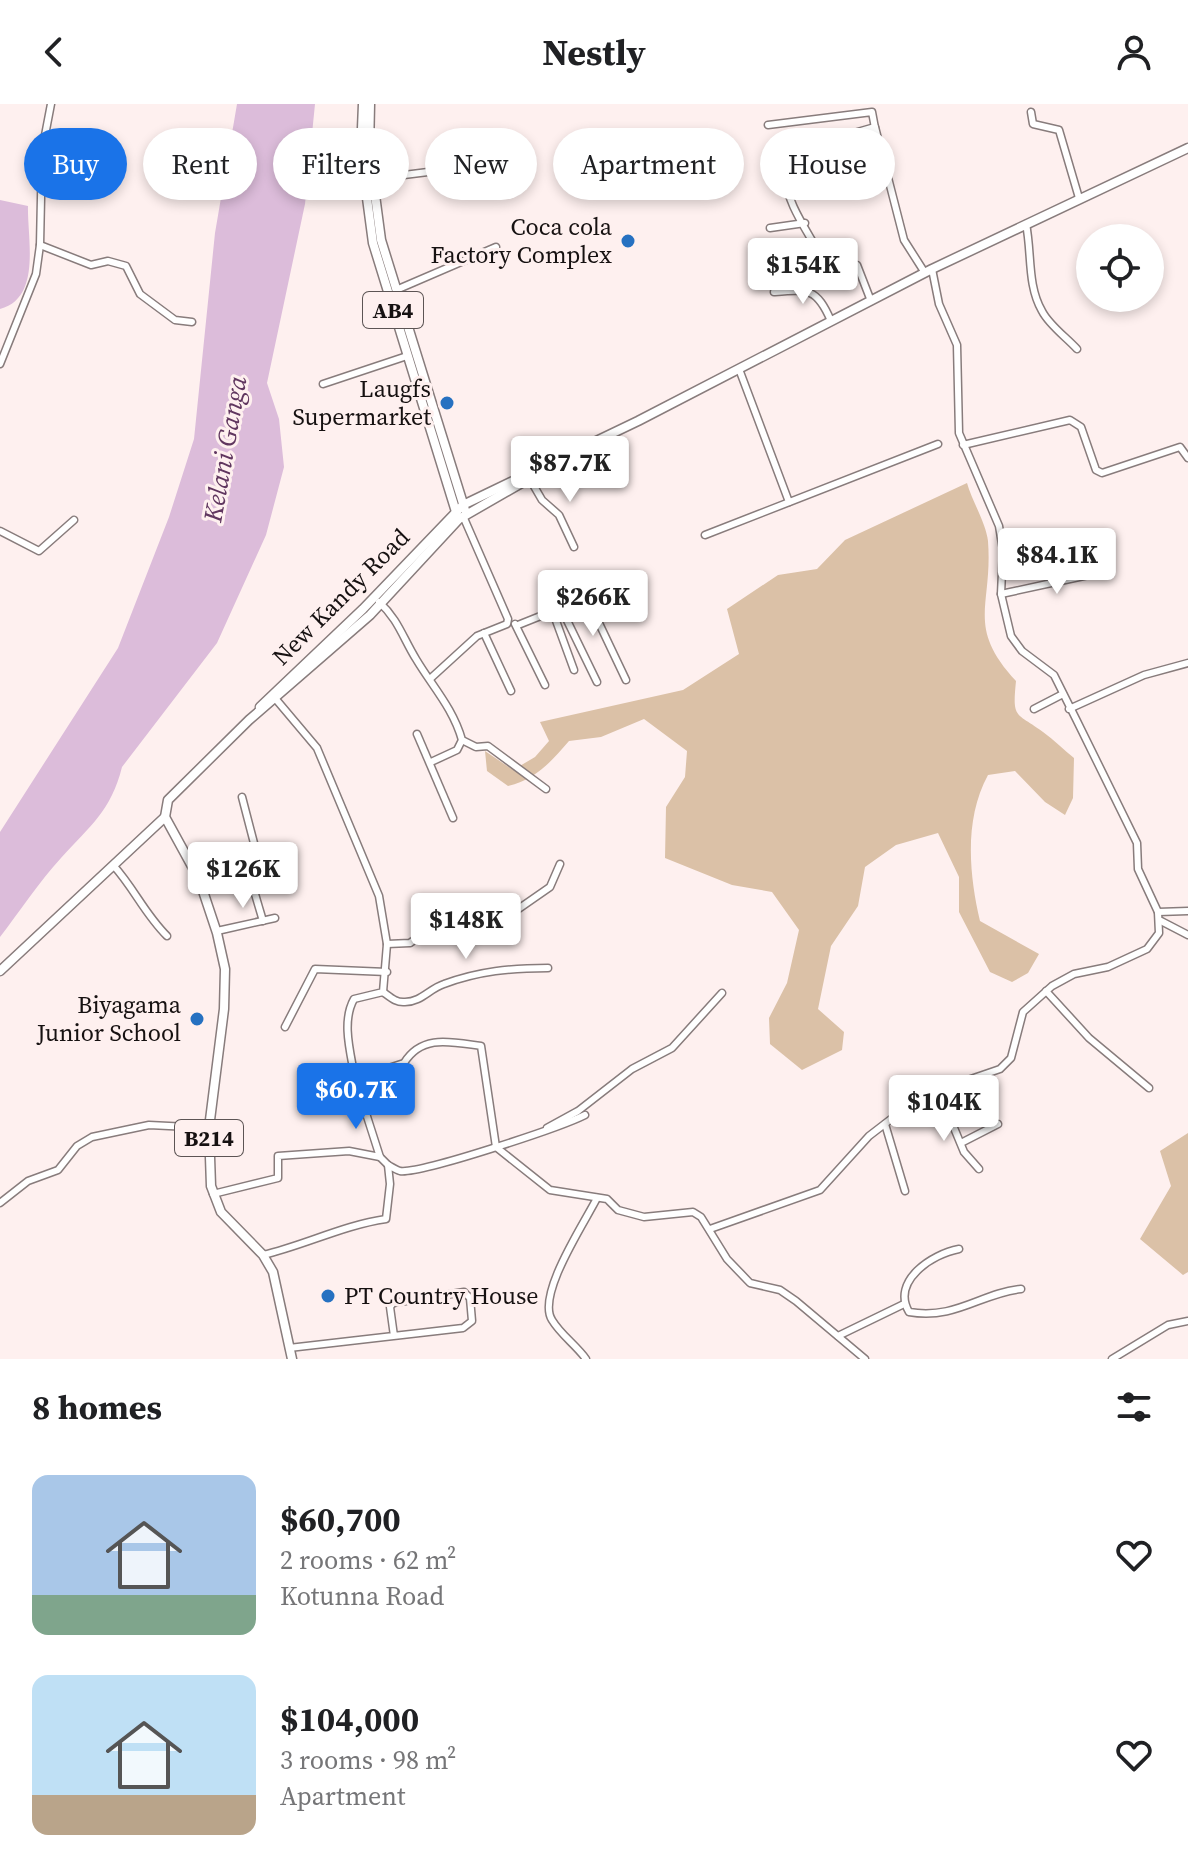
<!DOCTYPE html>
<html lang="en">
<head>
<meta charset="utf-8">
<style>
	:root { --surface:#fff; --page:#f2f2f2; --text:#202124; --muted:#757577; --accent:#1a73e8 }
	body { margin:0; font-family:"Source Serif 4",serif; background:var(--page); color:var(--text); height:100vh; display:flex; flex-direction:column; font-size:30px; white-space:nowrap }
	* { box-sizing:border-box; margin:0 }
	p { font-size:26px; color:var(--muted) }
	.icon { flex:none; width:44px; height:44px; fill:none; stroke:currentColor; stroke-width:2; stroke-linecap:round; stroke-linejoin:round }
	.map { position:relative; height:1255px; overflow:hidden }
	.sheet { display:flex; flex-direction:column; background:var(--surface); flex:1 }
	.sheet>* { flex:none }
	.hud { position:absolute; left:24px; top:24px; width:1140px; height:72px; display:flex; gap:16px }
	.tools { position:absolute; left:1076px; top:120px; display:grid; gap:16px }
	.tools a { display:grid; place-items:center; width:88px; height:88px; border-radius:50%; background:var(--surface); box-shadow:0 4px 12px #0003; font-size:40px }
	.price { position:absolute; translate:-50% -68px; padding:0 18px; border-radius:8px; background:#fff; color:#222; font-size:26px; line-height:52px; filter:drop-shadow(0 2px 4px #0008) }
	.price::after { content:''; position:absolute; left:50%; top:48px; width:24px; height:18px; margin-left:-12px; background:inherit; clip-path:polygon(0 0,100% 0,50% 100%) }
	.price.selected { background:var(--accent); color:#fff }
	ul { padding:0; list-style:none }
	li { display:flex; align-items:center; gap:24px; height:200px; padding:0 32px }
	li span { display:grid; place-items:center; flex:none; width:224px; height:160px; border-radius:16px; color:#555 }
	li>.icon { margin-inline-start:auto }
	span .icon { width:96px; height:96px; fill:#fffc; stroke-width:1 }
	li b { font-size:34px }
	h2 { display:flex; justify-content:space-between; align-items:center; height:96px; padding:0 32px; font-size:34px }
	.tag { padding:0 28px; border-radius:36px; background:var(--surface); box-shadow:0 4px 12px #0003; font-size:28px; line-height:72px }
	.tag.selected { background:var(--accent); color:#fff }
	header { display:flex; justify-content:space-between; align-items:center; height:104px; padding:0 32px; background:var(--surface); font-size:36px; font-weight:700 }
	.map>svg:first-child { display:block }
</style>
</head>
<body>
<header><svg class="icon" aria-label="back" viewBox="0 0 24 24"><path d="M15 5l-7 7 7 7"/></svg>Nestly<svg class="icon" aria-label="person" viewBox="0 0 24 24"><circle cx="12" cy="8" r="4"/><path d="M4 21q1-7 8-7t8 7"/></svg></header>
<div class="map">
<svg width="1188" height="1255" viewBox="0 0 1188 1255">
	<rect width="100%" height="100%" fill="#fef0ef"/>
	<g fill="#dbc1a7">
		<path d="M967 379C972 397 986 419 988 437 993 502 965 522 1016 577 1012 616 1016 608 1043 628 1054 636 1064 646 1074 654L1073 694 1065 711 1045 698 1015 667 988 671C964 715 969 770 980 817L1039 850 1028 869 1012 878 990 868 959 808V773L938 729 896 741 865 763 858 802 831 842 818 905 844 928 842 946 802 966 770 940 769 914 787 879 799 826 772 788 732 781 665 754 666 703 685 673 687 647 644 615 601 633 569 637C550 659 536 675 508 682L487 667 485 647 513 666 535 653 549 637 540 618 683 586 739 550 727 505 778 471 817 465 845 436Z"/>
		<path d="M1188 1029V1168L1183 1171 1140 1135 1171 1082 1160 1047Z"/>
	</g>
	<g fill="#dcbcda">
		<path d="M237 0H315L305 100 267 279 279 315 284 363 266 431 217 539 122 663C111 707 90 722 61 754 39 778 20 807 0 833V728L118 544 169 413 194 335 215 129Z"/>
		<path d="M0 96 28 102C27 134 42 194 0 205Z"/>
	</g>
	<g fill="none" stroke-linecap="round" stroke-linejoin="round">
		<g stroke="#887c7c" stroke-width="9">
			<g id="minor">
				<path d="M1031 8 1033 20 1059 26 1079 94"/>
				<path d="M768 21 872 8 875 24"/>
				<path d="M781 50 875 23 904 136 925 169"/>
				<path d="M785 71C787 105 814 134 827 165L850 159 857 161 871 197"/>
				<path d="M372 75 428 68"/>
				<path d="M1026 120C1032 149 1027 181 1042 207 1049 221 1066 233 1077 245"/>
				<path d="M770 124 805 119"/>
				<path d="M40 141 91 161 108 157 126 162 140 190 175 216 192 218"/>
				<path d="M396 186 496 143"/>
				<path d="M774 188C808 185 817 184 831 217"/>
				<path d="M0 260 36 170 40 141 42 47 51 0"/>
				<path d="M739 265 789 398"/>
				<path d="M323 280 407 252"/>
				<path d="M963 341 1070 316 1081 323 1096 366 1102 369 1180 343 1188 354"/>
				<path d="M531 377 542 396 559 411 574 443"/>
				<path d="M0 427 39 447 74 416"/>
				<path d="M705 431 938 340"/>
				<path d="M1001 490 1107 467"/>
				<path d="M588 496 626 576"/>
				<path d="M379 498C398 515 403 534 416 555 432 582 453 604 462 636L476 643 488 642 546 685"/>
				<path d="M561 504 597 578"/>
				<path d="M548 509 624 483"/>
				<path d="M515 520 545 581"/>
				<path d="M518 521 548 509 555 514 574 566"/>
				<path d="M484 529 511 587"/>
				<path d="M431 574 477 532 507 520 508 515 463 412"/>
				<path d="M274 593 317 644 379 792 387 840 383 888 354 895C341 918 351 950 355 975L404 959C422 930 451 938 481 942L496 1043 550 1086 607 1095 618 1106 644 1113 693 1108 701 1113 727 1155 750 1179 780 1186 796 1197 865 1255"/>
				<path d="M1034 605 1063 590"/>
				<path d="M1069 605 1144 571 1188 559"/>
				<path d="M417 630 453 714"/>
				<path d="M431 658 457 646 462 636"/>
				<path d="M242 693 255 743 247 763 263 817"/>
				<path d="M113 761C134 784 144 809 167 832"/>
				<path d="M1158 808 1188 807"/>
				<path d="M1161 817 1188 831"/>
				<path d="M217 827 275 814"/>
				<path d="M387 840 410 839 425 828 479 821 514 808 550 783 560 760"/>
				<path d="M1046 887 1089 934 1149 984"/>
				<path d="M383 888C390 893 396 899 405 898 421 898 429 885 444 880 479 867 511 864 548 864"/>
				<path d="M285 923 315 865 387 868"/>
				<path d="M355 975 380 1053 388 1061"/>
				<path d="M940 990 964 1048 979 1065"/>
				<path d="M885 1020 905 1087"/>
				<path d="M547 1024 578 1007 632 965 672 944 722 889"/>
				<path d="M961 1039 998 1020"/>
				<path d="M213 1090 278 1074V1052L349 1047 380 1053"/>
				<path d="M0 1099 28 1077 58 1066 77 1042 92 1033 149 1021 209 1024"/>
				<path d="M710 1125 820 1086 869 1032 895 1012 965 977 1000 965 1011 954 1023 908 1052 882 1074 870 1108 863 1147 845 1159 829 1158 808 1138 765 1137 739 1076 615 1054 571 1022 547 1011 532 1001 490 1003 446 999 422 959 329 957 241 939 200 932 165"/>
				<path d="M959 1145C932 1150 891 1177 909 1208 956 1216 981 1189 1021 1185"/>
				<path d="M263 1151C305 1141 344 1121 386 1115L390 1080 388 1061C392 1063 396 1066 400 1067 421 1070 561 1023 585 1011"/>
				<path d="M838 1232 904 1200"/>
				<path d="M289 1244 463 1224 472 1217 470 1194 464 1188 393 1199 390 1203 394 1232"/>
				<path d="M586 1255C576 1241 561 1231 552 1216 536 1191 585 1118 597 1094"/>
				<path d="M1112 1255 1168 1221 1188 1217"/>
			</g>
		</g>
		<g stroke="#887c7c" stroke-width="11">
			<g id="major">
				<path d="M363 0 361 49 373 139 457 411"/>
				<path d="M370 0 369 46 381 136 465 406"/>
				<path d="M260 603 363 505 463 401 638 317 932 165 1188 44"/>
				<path d="M0 867 165 713"/>
				<path d="M292 1255 273 1168 263 1151 221 1108 211 1082 209 1024 224 905 225 865 217 829 199 775 165 713 168 696 249 616 370 511 459 415 565 354"/>
			</g>
		</g>
		<use href="#minor" stroke="#fff" stroke-width="6"/>
		<use href="#major" stroke="#fff" stroke-width="8"/>
	</g>
	<g fill="#2671c1" stroke="#fef0ef" stroke-width="3">
		<circle cx="628" cy="137" r="8"/>
		<circle cx="447" cy="299" r="8"/>
		<circle cx="197" cy="915" r="8"/>
		<circle cx="328" cy="1192" r="8"/>
	</g>
	<g text-anchor="middle" stroke-width="6" stroke-linejoin="round" paint-order="stroke">
		<g fill="#fef0ef" stroke="#5c5454" stroke-width="2">
			<rect x="363" y="188" width="60" height="36" rx="6"/>
			<rect x="175" y="1016" width="68" height="36" rx="6"/>
		</g>
		<g font-size="22" font-weight="bold" fill="#161111">
			<text x="393" y="214">AB4</text>
			<text x="209" y="1042">B214</text>
		</g>
		<g font-size="24" fill="#161111" stroke="#fef0ef" text-anchor="end">
			<text x="612" y="131">Coca cola<tspan x="612" dy="28">Factory Complex</tspan></text>
			<text x="431" y="293">Laugfs<tspan x="431" dy="28">Supermarket</tspan></text>
			<text x="181" y="909">Biyagama<tspan x="181" dy="28">Junior School</tspan></text>
			<text x="344" y="1200" text-anchor="start">PT Country House</text>
		</g>
		<g font-size="24" fill="#161111" stroke="#fef0ef">
			<text transform="translate(341 493) rotate(-45)" y="8">New Kandy Road</text>
		</g>
		<g font-size="26" font-style="italic" fill="#60365f" stroke="#fef0ef">
			<text transform="translate(225 345) rotate(-80)" y="9">Kelani Ganga</text>
		</g>
	</g>
</svg>
<div class="tools">
<a><svg class="icon" aria-label="locate" viewBox="0 0 24 24"><circle cx="12" cy="12" r="6"/><path d="M12 2v4M12 18v4M2 12h4M18 12h4"/></svg></a>
</div>
<b class="price" style="left:803px;top:202px">$154K</b>
<b class="price" style="left:570px;top:400px">$87.7K</b>
<b class="price" style="left:1057px;top:492px">$84.1K</b>
<b class="price" style="left:593px;top:534px">$266K</b>
<b class="price" style="left:243px;top:806px">$126K</b>
<b class="price" style="left:466px;top:857px">$148K</b>
<b class="price selected" style="left:356px;top:1027px">$60.7K</b>
<b class="price" style="left:944px;top:1039px">$104K</b>
<div class="hud">
<a class="tag selected">Buy</a>
<a class="tag">Rent</a>
<a class="tag">Filters</a>
<a class="tag">New</a>
<a class="tag">Apartment</a>
<a class="tag">House</a>
</div>
</div>
<section class="sheet">
<h2>8 homes<svg class="icon" aria-label="filters" viewBox="0 0 24 24"><path d="M4 7h16M4 17h16"/><circle cx="9" cy="7" r="2"/><circle cx="15" cy="17" r="2"/></svg></h2>
<ul>
<li><span style="background:linear-gradient(#a9c7e8 75%,#7fa58c 0)"><svg class="icon" aria-label="home" viewBox="0 0 24 24"><path d="M3 11l9-7 9 7M6 9v11h12V9"/></svg></span><div><b>$60,700</b><p>2 rooms · 62 m²</p><p>Kotunna Road</p></div><svg class="icon" aria-label="heart" viewBox="0 0 24 24"><path d="M12 20l-8-8c-3-5 5-10 8-4 3-6 11-1 8 4z"/></svg></li>
<li><span style="background:linear-gradient(#bfe0f5 75%,#b9a48a 0)"><svg class="icon" aria-label="home" viewBox="0 0 24 24"><path d="M3 11l9-7 9 7M6 9v11h12V9"/></svg></span><div><b>$104,000</b><p>3 rooms · 98 m²</p><p>Apartment</p></div><svg class="icon" aria-label="heart" viewBox="0 0 24 24"><path d="M12 20l-8-8c-3-5 5-10 8-4 3-6 11-1 8 4z"/></svg></li>
</ul>
</section>
</body>
</html>
